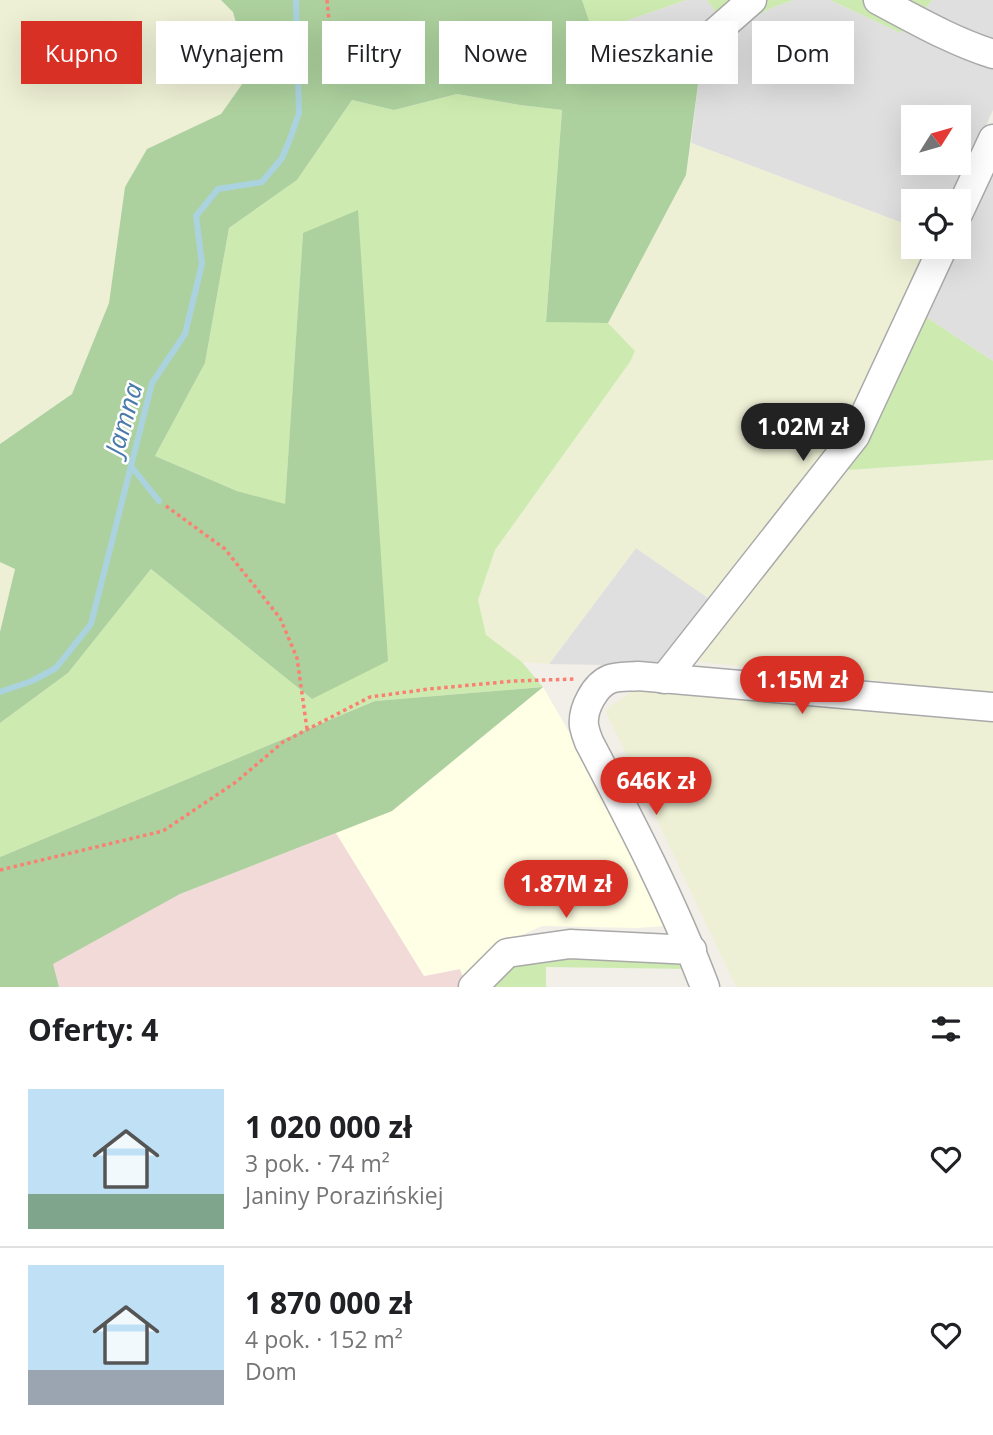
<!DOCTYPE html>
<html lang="pl">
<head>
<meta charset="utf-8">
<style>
	:root { --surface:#fff; --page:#f6f6f6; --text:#202124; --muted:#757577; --line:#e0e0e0; --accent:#d93025 }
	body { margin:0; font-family:"Open Sans",sans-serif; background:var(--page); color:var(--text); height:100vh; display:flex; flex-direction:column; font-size:26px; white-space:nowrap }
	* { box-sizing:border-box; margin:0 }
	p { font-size:23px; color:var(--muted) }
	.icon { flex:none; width:38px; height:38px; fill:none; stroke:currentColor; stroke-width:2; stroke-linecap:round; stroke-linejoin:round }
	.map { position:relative; height:987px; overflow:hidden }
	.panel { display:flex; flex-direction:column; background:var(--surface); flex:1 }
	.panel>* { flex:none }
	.guide { position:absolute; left:21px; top:21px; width:952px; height:63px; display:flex; gap:14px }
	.needle { width:46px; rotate:53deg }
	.tools { position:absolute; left:901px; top:105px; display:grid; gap:14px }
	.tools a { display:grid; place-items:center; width:70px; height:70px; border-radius:0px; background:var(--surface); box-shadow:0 7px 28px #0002; font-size:35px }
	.price { position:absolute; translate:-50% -60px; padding:0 16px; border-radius:24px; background:var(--accent); color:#fff; font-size:23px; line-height:46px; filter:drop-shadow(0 2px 4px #0008) }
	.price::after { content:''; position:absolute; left:50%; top:42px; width:21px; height:16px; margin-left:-10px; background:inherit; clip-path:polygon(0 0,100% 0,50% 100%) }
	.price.active { background:#222; color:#fff }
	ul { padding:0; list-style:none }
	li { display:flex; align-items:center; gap:21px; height:175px; padding:0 28px }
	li+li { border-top:2px solid var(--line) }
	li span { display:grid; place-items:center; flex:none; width:196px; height:140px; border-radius:0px; color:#555 }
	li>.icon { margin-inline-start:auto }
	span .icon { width:84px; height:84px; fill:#fffc; stroke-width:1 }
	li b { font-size:30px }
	h2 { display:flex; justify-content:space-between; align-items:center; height:84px; padding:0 28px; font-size:30px }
	.chip { padding:0 24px; border-radius:0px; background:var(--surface); box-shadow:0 7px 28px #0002; font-size:24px; line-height:63px }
	.chip.active { background:var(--accent); color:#fff }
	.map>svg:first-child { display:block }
</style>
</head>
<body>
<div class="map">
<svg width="993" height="987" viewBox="0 0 993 987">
	<rect width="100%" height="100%" fill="#f2efe9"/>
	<g fill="#e0dfdf" fill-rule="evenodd">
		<path d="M686 0H707L730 29 774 7 794 0H830L901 33 933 0H993V110L952 201H914L913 227 691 143 698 84 608 77 614 25ZM914 117H959V163H914Z"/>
		<path d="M993 150V361L917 311 947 247H959V222Z"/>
		<path d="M636 548 711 600 671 652 655 666 549 664Z"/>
	</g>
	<path fill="#f2dad9" d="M336 833 424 976 460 969 464 980V987H59L52 964 180 894Z"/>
	<path fill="#ffffe5" d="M543 687 625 829 665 926 637 928 542 926 499 945 464 980 460 969 424 976 336 833 392 811Z"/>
	<g fill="#eef0d5">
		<path d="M0 0H221L233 12 250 73 221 114 147 149 125 187 109 303 72 394 0 444Z"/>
		<path d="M691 143 913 227 914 247H931L845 434 711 600 636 548 549 664 522 662 486 635 478 600 495 550 630 362 635 351 608 323 686 175Z"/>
		<path d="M993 460V693L691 661 848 470Z"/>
		<path d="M0 562 15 568 0 632Z"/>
		<path d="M637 688 993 720V987H736L605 710Z"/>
	</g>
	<g fill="#cdebb0">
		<path d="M582 0H686L614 25 608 77Z"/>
		<path d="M707 0H794L774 7 729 29Z"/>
		<path d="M830 0H933L901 33Z"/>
		<path d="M457 94 520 105 562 110 546 321 608 323 635 351 630 362 495 550 478 600 486 635 522 662 543 687 375 701 0 857V723L68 673 151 569 312 699 303 234 285 505 237 491 155 456 205 363 229 228 297 180 352 100 394 110Z"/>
		<path d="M917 311 993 361V460L848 470Z"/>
		<path d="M534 957 689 961 691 969 546 967V987H493L508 970Z"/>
	</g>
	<g fill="#add19e">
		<path d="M221 0H582L608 77 698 84 686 175 608 323 546 322 562 110 520 105 457 94 394 110 352 100 297 180 229 228 205 363 155 456 237 491 285 504 303 233 358 210 388 661 312 699 151 569 68 673 0 723V632L15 569 0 562V444L72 394 109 303 125 187 147 149 221 114 250 73 233 12Z"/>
		<path d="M543 687 392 811 180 894 53 964 59 987H0V857L375 701Z"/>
	</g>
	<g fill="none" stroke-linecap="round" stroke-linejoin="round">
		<g stroke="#aad3df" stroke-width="6">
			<path d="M131 466 159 501"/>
			<path d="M0 692 32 681 56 668 91 624 152 383 185 334 202 264 196 216 218 189 262 182 282 158 290 139 299 113 296 0"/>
		</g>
		<g stroke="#a9a9a9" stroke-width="31">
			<g id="minor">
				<path d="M878 0C916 20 952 41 993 54"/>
				<path d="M679 56 711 36 752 0"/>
				<path d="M959 212 993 139"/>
				<path d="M664 679 855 436 943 247"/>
				<path d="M473 987 507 953 570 944 692 950"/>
				<path d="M705 987C673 902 631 822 589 742 587 737 585 731 584 726 582 709 595 685 610 679 618 676 630 677 638 676L993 707"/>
			</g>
		</g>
		<g stroke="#fa8072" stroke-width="3.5" stroke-dasharray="3.5 3.5" stroke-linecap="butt">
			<path d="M327 0 335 82"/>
			<path d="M166 506 225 549 280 618 297 658 307 729"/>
			<path d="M0 870 163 831 236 782 283 742 370 697 429 689 514 681 575 679"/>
		</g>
		<use href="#minor" stroke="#fff" stroke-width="28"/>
	</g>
	<g text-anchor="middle" stroke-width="5" stroke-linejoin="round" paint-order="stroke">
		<g font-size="26" font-style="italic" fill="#4a7aab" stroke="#fff">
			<text transform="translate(124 419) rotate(-74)" y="9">Jamna</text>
		</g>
	</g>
</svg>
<div class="tools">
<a><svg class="needle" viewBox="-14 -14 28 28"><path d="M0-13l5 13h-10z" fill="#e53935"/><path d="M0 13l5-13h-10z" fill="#757577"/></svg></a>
<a><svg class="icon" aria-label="locate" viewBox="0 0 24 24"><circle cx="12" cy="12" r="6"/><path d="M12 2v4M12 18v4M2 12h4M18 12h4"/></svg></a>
</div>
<b class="price active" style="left:803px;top:463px">1.02M zł</b>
<b class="price" style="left:802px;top:716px">1.15M zł</b>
<b class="price" style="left:656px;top:817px">646K zł</b>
<b class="price" style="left:566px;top:920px">1.87M zł</b>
<div class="guide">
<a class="chip active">Kupno</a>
<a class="chip">Wynajem</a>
<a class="chip">Filtry</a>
<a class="chip">Nowe</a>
<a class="chip">Mieszkanie</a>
<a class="chip">Dom</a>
</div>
</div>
<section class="panel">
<h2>Oferty: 4<svg class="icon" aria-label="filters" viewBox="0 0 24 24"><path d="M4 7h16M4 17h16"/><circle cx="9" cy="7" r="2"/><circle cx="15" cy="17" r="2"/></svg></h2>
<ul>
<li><span style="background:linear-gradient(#bfe0f5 75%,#7fa58c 0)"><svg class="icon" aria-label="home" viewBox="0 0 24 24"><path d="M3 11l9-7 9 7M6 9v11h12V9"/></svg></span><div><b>1 020 000 zł</b><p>3 pok. · 74 m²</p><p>Janiny Porazińskiej</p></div><svg class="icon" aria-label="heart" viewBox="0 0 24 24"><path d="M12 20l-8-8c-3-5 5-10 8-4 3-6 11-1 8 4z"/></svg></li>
<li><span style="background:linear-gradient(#bfe0f5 75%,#9aa5b1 0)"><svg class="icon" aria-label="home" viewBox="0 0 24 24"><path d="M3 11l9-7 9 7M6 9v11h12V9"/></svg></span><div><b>1 870 000 zł</b><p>4 pok. · 152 m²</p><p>Dom</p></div><svg class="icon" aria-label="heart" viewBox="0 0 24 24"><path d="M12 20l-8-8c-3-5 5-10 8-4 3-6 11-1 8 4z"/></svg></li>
</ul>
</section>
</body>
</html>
